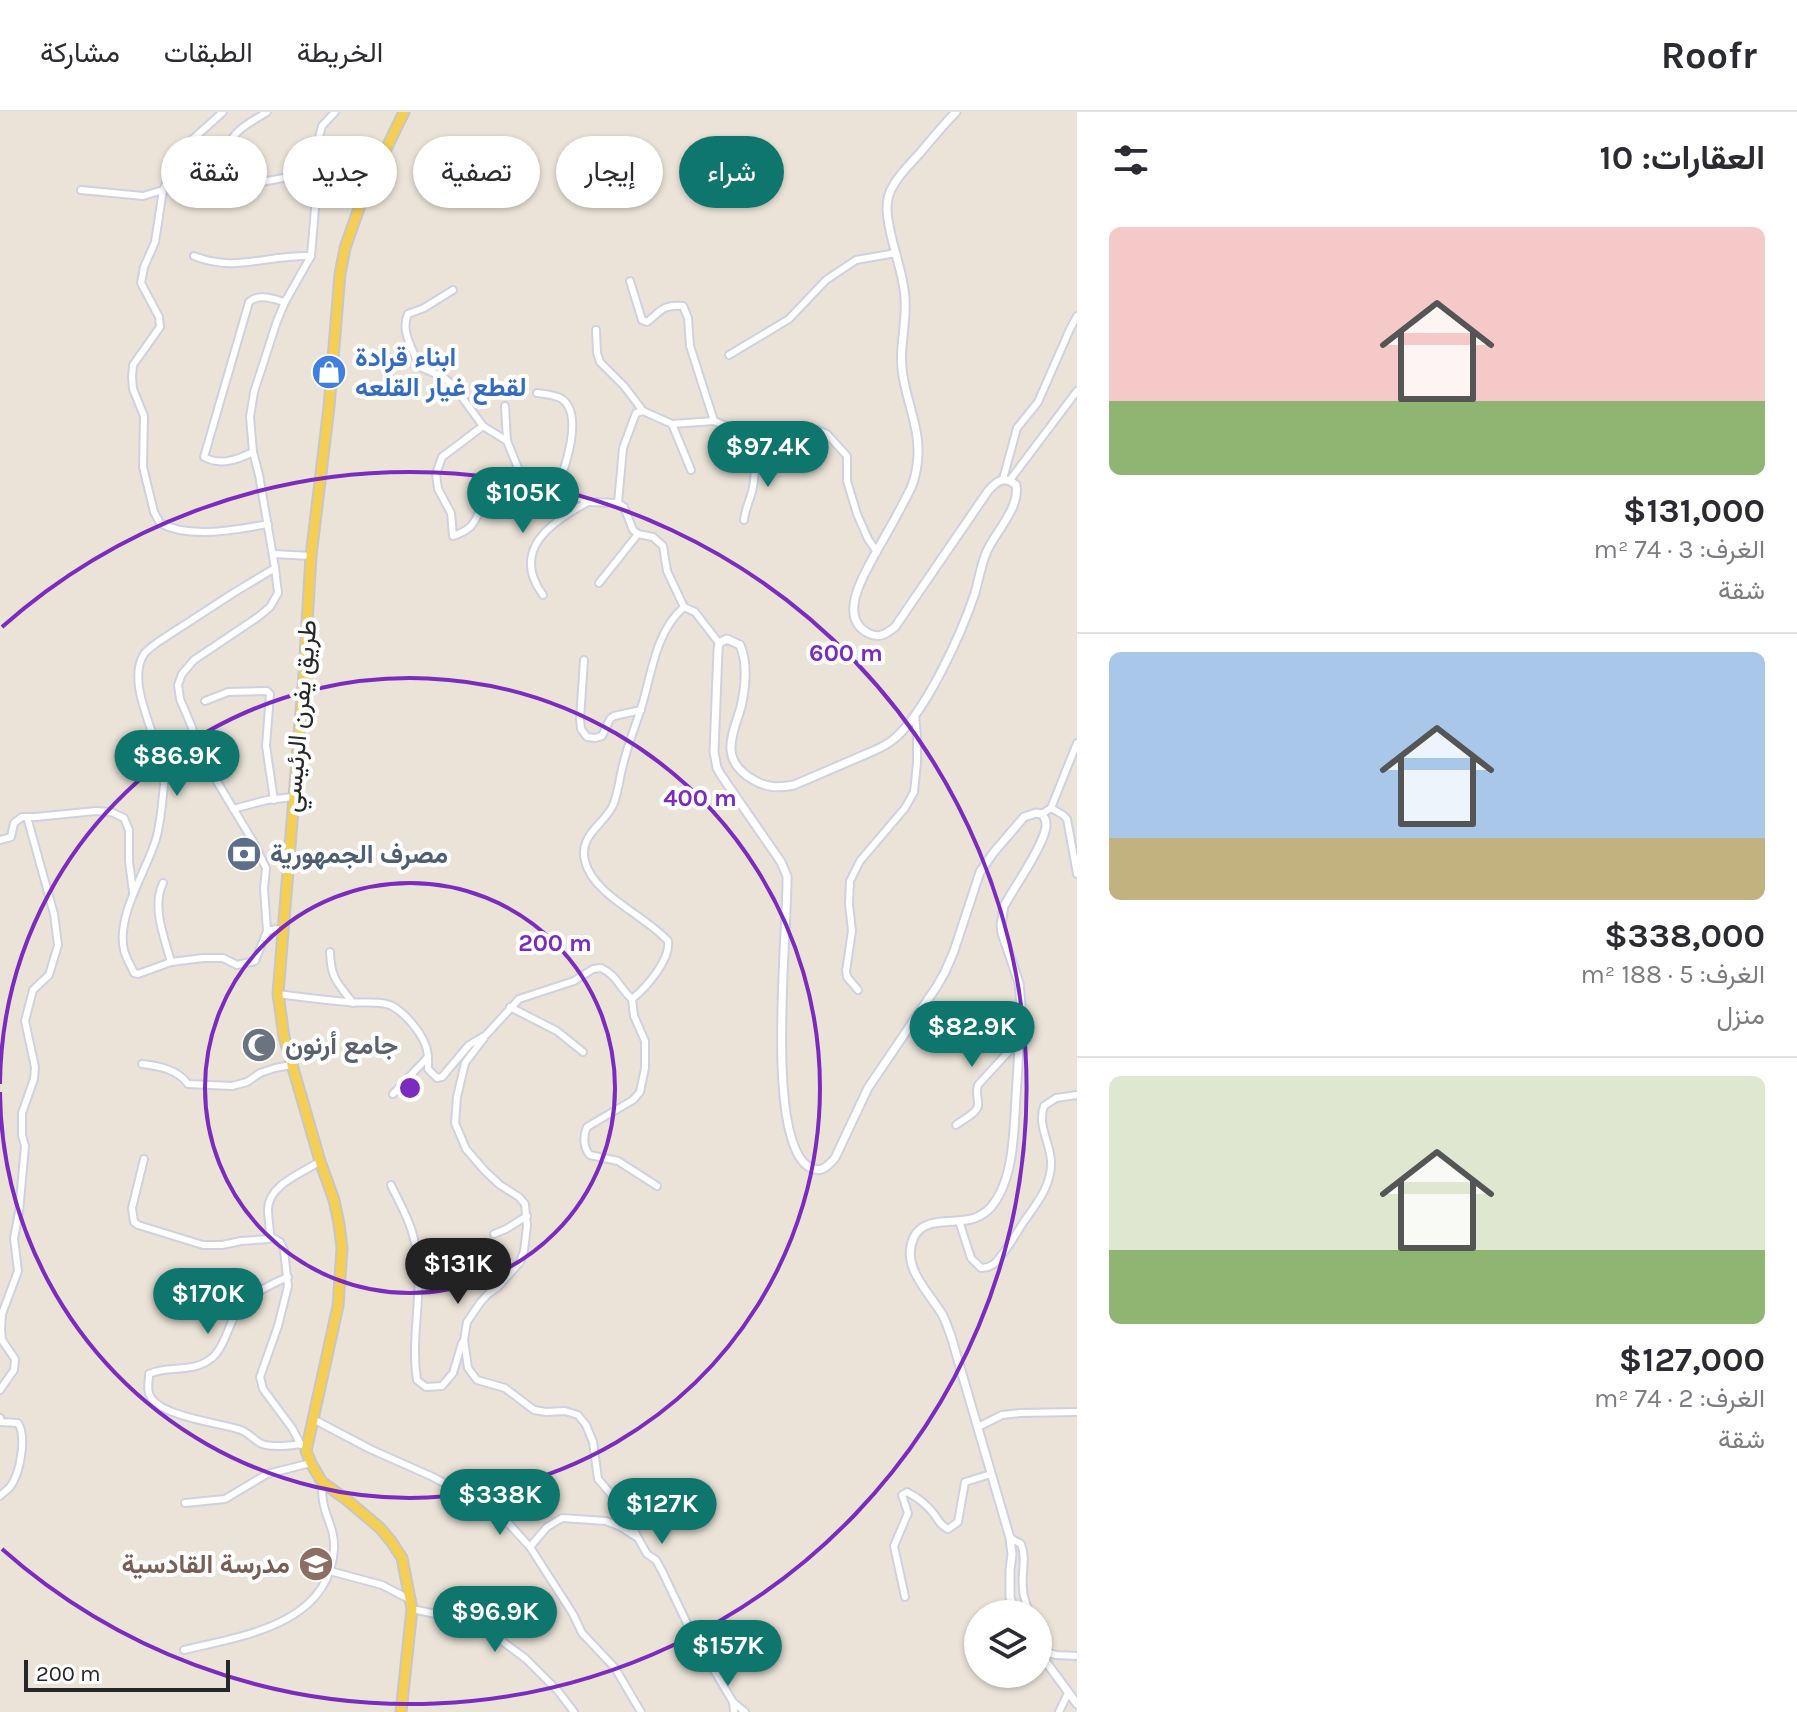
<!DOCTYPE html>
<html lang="ar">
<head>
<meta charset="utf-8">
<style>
	:root { --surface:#fff; --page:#f7f7f7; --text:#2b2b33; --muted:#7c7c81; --line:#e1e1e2; --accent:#0f766e }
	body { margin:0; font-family:Karla,Vazirmatn,sans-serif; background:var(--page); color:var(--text); direction:rtl; height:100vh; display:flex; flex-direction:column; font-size:30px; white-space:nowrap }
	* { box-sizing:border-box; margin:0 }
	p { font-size:26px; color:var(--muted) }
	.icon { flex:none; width:44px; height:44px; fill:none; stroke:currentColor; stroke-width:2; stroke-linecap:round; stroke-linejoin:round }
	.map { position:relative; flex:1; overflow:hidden; direction:ltr }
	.sheet { display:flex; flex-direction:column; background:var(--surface); width:720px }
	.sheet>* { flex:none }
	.top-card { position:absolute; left:24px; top:24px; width:760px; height:72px; direction:rtl; display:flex; gap:16px }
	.buttons { position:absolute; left:964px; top:1488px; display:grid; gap:16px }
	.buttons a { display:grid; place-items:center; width:88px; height:88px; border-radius:50%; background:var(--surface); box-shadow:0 2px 6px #0004; font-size:40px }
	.scale { position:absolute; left:24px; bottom:20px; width:206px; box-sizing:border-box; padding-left:8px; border:4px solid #272727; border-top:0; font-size:22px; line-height:28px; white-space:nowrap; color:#272727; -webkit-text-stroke:6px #fff; paint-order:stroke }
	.price { position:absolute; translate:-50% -68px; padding:0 18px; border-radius:28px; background:var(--accent); color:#fff; font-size:26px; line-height:52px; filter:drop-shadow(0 2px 4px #0008) }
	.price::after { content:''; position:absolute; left:50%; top:48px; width:24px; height:18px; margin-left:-12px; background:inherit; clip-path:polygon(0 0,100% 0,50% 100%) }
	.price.active { background:#222; color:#fff }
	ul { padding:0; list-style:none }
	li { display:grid; align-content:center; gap:16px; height:424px; padding:0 32px }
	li+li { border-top:2px solid var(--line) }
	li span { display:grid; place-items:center; height:248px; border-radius:12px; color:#555 }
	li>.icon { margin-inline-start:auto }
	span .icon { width:144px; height:144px; fill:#fffc; stroke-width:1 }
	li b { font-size:34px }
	h2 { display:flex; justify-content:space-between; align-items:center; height:96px; padding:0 32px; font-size:34px }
	.pill { padding:0 28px; border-radius:36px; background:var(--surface); box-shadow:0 2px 6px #0004; font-size:28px; line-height:72px }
	.pill.active { background:var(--accent); color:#fff }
	header { display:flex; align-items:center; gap:48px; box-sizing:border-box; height:112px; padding:0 40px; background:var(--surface); border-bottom:2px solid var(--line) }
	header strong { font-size:38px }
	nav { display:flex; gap:44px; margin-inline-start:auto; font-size:28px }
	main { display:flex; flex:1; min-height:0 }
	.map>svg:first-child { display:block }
</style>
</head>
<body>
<header>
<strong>Roofr</strong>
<nav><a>الخريطة</a><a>الطبقات</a><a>مشاركة</a></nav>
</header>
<main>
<section class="sheet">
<h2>العقارات: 10<svg class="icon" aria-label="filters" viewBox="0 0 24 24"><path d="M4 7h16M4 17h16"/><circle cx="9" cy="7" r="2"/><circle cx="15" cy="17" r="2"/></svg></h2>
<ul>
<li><span style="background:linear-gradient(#f6c9c9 70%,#8fb573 0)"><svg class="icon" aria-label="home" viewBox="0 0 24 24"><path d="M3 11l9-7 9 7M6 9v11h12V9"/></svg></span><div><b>$131,000</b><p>الغرف: 3 · 74 m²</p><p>شقة</p></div></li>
<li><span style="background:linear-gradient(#a9c7e8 75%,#c2b280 0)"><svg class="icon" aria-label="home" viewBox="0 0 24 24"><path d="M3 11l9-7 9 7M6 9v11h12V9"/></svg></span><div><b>$338,000</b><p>الغرف: 5 · 188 m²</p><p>منزل</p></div></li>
<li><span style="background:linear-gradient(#dfe7d0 70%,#8fb573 0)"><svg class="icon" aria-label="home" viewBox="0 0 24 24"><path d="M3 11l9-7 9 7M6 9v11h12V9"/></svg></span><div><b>$127,000</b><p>الغرف: 2 · 74 m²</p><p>شقة</p></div></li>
</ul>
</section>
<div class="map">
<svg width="1077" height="1600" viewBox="0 0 1077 1600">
	<rect width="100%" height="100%" fill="#ebe3d8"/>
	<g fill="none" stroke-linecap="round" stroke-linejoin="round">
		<g stroke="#ced1e1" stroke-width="10">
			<g id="minor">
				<path d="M223 0 185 34 175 52 181 67 196 77 239 74 317 60"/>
				<path d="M229 34C234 17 253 9 267 0"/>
				<path d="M175 52 163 78 155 130 144 155 141 171 159 205 160 215 133 253 132 265 133 277 144 304 143 355 154 400 160 411C189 427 236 418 268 412"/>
				<path d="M81 78 143 84 163 78"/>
				<path d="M316 85 328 86 350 80 363 85"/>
				<path d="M194 144C235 161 269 142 311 144"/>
				<path d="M630 169 642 208 647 210C661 199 663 192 683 194L688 206 690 234 714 309"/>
				<path d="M453 178 424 196 408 202C400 219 413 238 420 255L443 265 453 273 483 314 507 329 522 366 528 363H534L588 390 618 391 624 395 633 418 638 422 653 425 663 434 667 459 684 495"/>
				<path d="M596 218 597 241 600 250 624 274 643 299"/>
				<path d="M729 243 789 207 826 168 856 148 896 141"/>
				<path d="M537 281C545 282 556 283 562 287 584 303 565 356 557 375"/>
				<path d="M505 294 507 329"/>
				<path d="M672 312 691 358"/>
				<path d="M483 314 442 345 436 362 438 377 451 401 453 424C482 414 471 404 489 388 498 379 511 373 522 366"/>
				<path d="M760 336 778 331 808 318H818L827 322 847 344V369L857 402 868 427 877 440"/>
				<path d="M253 340C237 348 220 354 204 345L249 190C259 181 273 187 285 190"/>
				<path d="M1003 367 1017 316 1038 290 1070 217 1077 204"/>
				<path d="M1010 368 1077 279"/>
				<path d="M618 391 623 336 636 301 643 299 672 312 714 309 741 320 760 336"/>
				<path d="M744 408C745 396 751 387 753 375 756 362 753 348 760 336"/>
				<path d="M273 442 311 444"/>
				<path d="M599 471 638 422"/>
				<path d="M543 483C510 438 551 410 588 390"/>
				<path d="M584 548 580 607 581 617 587 625 595 626 602 624 610 607 614 604 641 598"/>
				<path d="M205 589 228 580 267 579 270 582 266 634 274 688"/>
				<path d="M1051 696 1063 703 1067 707 1077 762"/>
				<path d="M233 697 267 688 293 685"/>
				<path d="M1042 702 1051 696 1077 631"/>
				<path d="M0 728 11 725 14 711 22 705H35L96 699 111 700 124 706 129 718V749L133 780"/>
				<path d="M163 771C151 795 165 827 171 850"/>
				<path d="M283 816 267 819 264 777 266 756 254 731 201 643 191 613 180 587 178 573 182 562 194 548 258 505 270 495 278 481 275 456 259 363 253 340 250 305 254 280 277 209 285 190 311 144 316 85 318 29 322 14 335 0"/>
				<path d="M267 819 255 849 237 853 223 846H203L171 850 138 862 134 861C131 854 126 846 124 838 116 804 146 760 156 727 161 710 162 691 164 673 166 635 123 575 144 542 148 537 153 534 158 530L235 480 275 456"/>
				<path d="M330 840C331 867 337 870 353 891"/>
				<path d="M858 878 847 865 846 859 852 819 849 792 850 769 860 749 905 696 914 680 917 651V625L915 603"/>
				<path d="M278 882C301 885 324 888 348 890 361 892 380 888 392 894 405 901 420 919 425 932 429 940 428 949 428 957L437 966 442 965 469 933 486 923 519 887 574 869 593 857 601 856C617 863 620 877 632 887 646 876 671 847 668 829 645 803 593 783 585 749 578 722 606 712 614 691 619 677 620 662 624 649 629 629 637 610 643 590 652 558 657 518 684 495L695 500 719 531"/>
				<path d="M632 887 634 904 645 929V956L640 980 633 988 587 1015C583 1024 583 1036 590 1043L618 1049 657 1074"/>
				<path d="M510 895 557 919 583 940"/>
				<path d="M484 926 465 951 457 985 455 1011 466 1037 485 1059 500 1073 519 1085 525 1092 527 1114 524 1139 520 1150 498 1175 488 1182 480 1191 467 1210 464 1228 468 1256 477 1268 505 1276 534 1298 546 1300 565 1299 578 1303 586 1313 593 1330 598 1367 623 1396 638 1426"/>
				<path d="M142 952C159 954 177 957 188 972L232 974 247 970 260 961 275 956 291 953"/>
				<path d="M393 982 428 945"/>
				<path d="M956 1013C962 1008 976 1002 978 994 979 986 975 983 978 973L1020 927"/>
				<path d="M144 1047 132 1096 134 1110 138 1113 203 1133H222L241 1129 268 1127 270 1124"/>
				<path d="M391 1073C401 1094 413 1114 416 1137 424 1181 410 1224 417 1268L426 1275 442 1274 453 1261 462 1231"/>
				<path d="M959 1109 971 1146 981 1156 988 1155 994 1152C1006 1140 1014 1125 1023 1111 1036 1092 1052 1074 1051 1049 1050 1030 1037 1013 1044 994L1056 986 1077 983"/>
				<path d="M494 1122 506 1117 527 1104"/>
				<path d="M288 1165C268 1173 244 1186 234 1205 227 1219 222 1240 209 1248 191 1261 168 1253 149 1262 149 1271 146 1280 152 1287 166 1305 219 1311 241 1318 249 1321 255 1329 262 1332 274 1336 288 1334 300 1332"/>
				<path d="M0 1278 14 1258 15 1247 2 1228 1 1218 2 1202 18 1159 14 1126 19 1100 25 1034 22 1023V1001L34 967 35 955 25 909 33 878 49 863 58 833 54 802 27 705"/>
				<path d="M0 1306 1 1310 18 1311C27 1325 20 1362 10 1375 7 1378 3 1381 0 1384"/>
				<path d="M313 1307 370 1337 433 1365 498 1400 530 1435 573 1502 582 1521 615 1556 641 1600"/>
				<path d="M978 1315 1002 1303 1020 1301 1077 1300"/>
				<path d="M301 1333 292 1316 263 1277 260 1265 278 1214 288 1174 284 1138 280 1130 270 1124C270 1115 268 1106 268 1097 269 1072 302 1062 320 1049"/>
				<path d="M185 1391 225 1387 267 1362 311 1351"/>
				<path d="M1010 1426 1021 1432C1027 1447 1021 1461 1023 1477 1023 1485 1027 1494 1030 1502"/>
				<path d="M530 1435 547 1415 562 1406 606 1409 621 1415 638 1426 647 1442 656 1448 662 1459 695 1528 705 1543 733 1590"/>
				<path d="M330 1459 382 1473 409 1487"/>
				<path d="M905 1485 894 1434 908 1401 902 1383 907 1380C917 1385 927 1393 934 1402 939 1409 940 1413 948 1417L958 1410 965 1370 991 1362"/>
				<path d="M412 1497 478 1511 526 1547 558 1579 574 1600"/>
				<path d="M1038 1530 1042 1539 1056 1543 1077 1544"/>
				<path d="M184 1538C242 1524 329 1513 334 1437 335 1416 326 1408 323 1389 322 1383 322 1377 322 1371"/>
				<path d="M734 1600 733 1590 745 1600"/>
				<path d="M1059 1600 1068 1581"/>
			</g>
		</g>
		<g stroke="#ced1e1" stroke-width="11">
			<g id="tertiary">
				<path d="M956 0C943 13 932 27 920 41 911 51 900 61 893 74 889 80 887 89 887 97 888 127 903 155 905 186 907 213 898 238 903 264 908 295 922 321 917 353 916 361 914 369 911 376 901 396 890 416 879 435 868 456 835 504 868 521 879 527 886 522 895 515L988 379C997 369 1004 363 1016 373 1020 396 996 419 987 439 981 452 979 467 975 481 962 520 924 606 890 630 880 637 868 641 857 646 836 655 815 664 794 673 779 676 766 676 752 667 742 661 732 651 731 638 730 624 737 609 741 595 745 577 748 551 740 533L727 527 719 531 718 538 714 640 717 656 721 663 781 750 787 764C788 818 764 1027 809 1055 821 1062 828 1054 835 1046L868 976 937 874 945 860 954 839 980 760 994 740 1024 705 1036 701 1042 702C1045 707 1046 707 1046 714 1045 731 1014 776 1004 794L1001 813 1002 821 1019 871 1021 893C1020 923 1018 954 1016 984 1014 1017 1014 1064 994 1091 990 1098 982 1103 975 1106 956 1113 925 1103 914 1125 900 1154 928 1179 942 1202 946 1209 948 1217 951 1224L1010 1426 1012 1442 1010 1458V1485L1015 1502"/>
				<path d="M1038 1539 1077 1592"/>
			</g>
		</g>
		<g stroke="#c7c7c7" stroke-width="13">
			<path id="primary" d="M401 1600 412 1497 402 1446 391 1429 380 1416 347 1388 322 1370 311 1351 306 1339 338 1194 342 1136 339 1112 334 1088 320 1049 284 925 278 882 304 562 311 444 329 295 340 162 345 136 363 85 404 0"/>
		</g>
		<use href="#minor" stroke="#fff" stroke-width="6"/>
		<use href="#tertiary" stroke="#fff" stroke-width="7"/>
		<use href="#primary" stroke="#f4cf54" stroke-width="9"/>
	</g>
	<g fill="none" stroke="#7b2cbf" stroke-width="4">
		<circle cx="410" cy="976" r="205"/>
		<path d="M0 972A410 410 0 1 1 0 980"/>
		<path d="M2 515A616 616 0 1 1 2 1437"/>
	</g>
	<defs>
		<g id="shop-disc" transform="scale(1.8)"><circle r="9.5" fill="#3f7fe0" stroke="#fff"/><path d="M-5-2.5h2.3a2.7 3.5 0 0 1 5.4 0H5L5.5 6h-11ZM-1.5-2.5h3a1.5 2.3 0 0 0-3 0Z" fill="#fff"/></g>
		<g id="bank-disc" transform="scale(1.8)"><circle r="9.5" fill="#5c6f8a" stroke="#fff"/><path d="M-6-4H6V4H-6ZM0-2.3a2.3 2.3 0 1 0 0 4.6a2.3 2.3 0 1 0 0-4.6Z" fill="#fff"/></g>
		<g id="mosque-disc" transform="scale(1.8)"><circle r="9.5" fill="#6b7280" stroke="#fff"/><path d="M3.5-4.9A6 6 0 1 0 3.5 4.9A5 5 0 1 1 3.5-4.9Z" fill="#fff"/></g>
		<g id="school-disc" transform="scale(1.8)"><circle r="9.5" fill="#8d6e63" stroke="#fff"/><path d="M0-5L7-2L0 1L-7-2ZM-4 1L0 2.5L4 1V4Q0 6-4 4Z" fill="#fff"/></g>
	</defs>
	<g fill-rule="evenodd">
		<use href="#shop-disc" x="329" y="260"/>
		<use href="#bank-disc" x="244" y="742"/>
		<use href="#mosque-disc" x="259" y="933"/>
		<use href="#school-disc" x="316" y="1452"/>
	</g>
	<g text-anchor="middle" stroke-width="8" stroke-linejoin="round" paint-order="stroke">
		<g font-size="26" font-weight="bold" fill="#366cbe" stroke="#fff" text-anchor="start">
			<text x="355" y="254">ابناء قرادة<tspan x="355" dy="30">لقطع غيار القلعه</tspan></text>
		</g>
		<g font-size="26" fill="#272727" stroke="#fff">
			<text transform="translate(299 604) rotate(-85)" y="9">طريق يفرن الرئيسي</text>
		</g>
		<g font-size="26" font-weight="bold" fill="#4e5e75" stroke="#fff" text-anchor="start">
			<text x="270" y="751">مصرف الجمهورية</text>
		</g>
		<g font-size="26" font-weight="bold" fill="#5b616d" stroke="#fff" text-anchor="start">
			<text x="285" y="942">جامع أرنون</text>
		</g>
		<g font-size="26" font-weight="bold" fill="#785e54" stroke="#fff" text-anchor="end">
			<text x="290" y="1461">مدرسة القادسية</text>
		</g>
	</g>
	<circle cx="410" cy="976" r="12" fill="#7b2cbf" stroke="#fff" stroke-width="4"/>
	<g font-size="24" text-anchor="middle" font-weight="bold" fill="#7b2cbf" stroke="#fff" stroke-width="8" stroke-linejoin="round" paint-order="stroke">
		<text x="846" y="549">600 m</text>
		<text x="700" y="694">400 m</text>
		<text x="555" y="839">200 m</text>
	</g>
</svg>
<div class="buttons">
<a><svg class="icon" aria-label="layers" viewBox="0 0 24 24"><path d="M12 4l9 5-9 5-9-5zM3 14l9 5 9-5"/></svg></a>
</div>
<div class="scale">200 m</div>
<b class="price" style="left:768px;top:377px">$97.4K</b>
<b class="price" style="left:523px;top:423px">$105K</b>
<b class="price" style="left:177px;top:686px">$86.9K</b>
<b class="price" style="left:972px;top:957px">$82.9K</b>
<b class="price active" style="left:458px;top:1194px">$131K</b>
<b class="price" style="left:208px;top:1224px">$170K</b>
<b class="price" style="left:500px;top:1425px">$338K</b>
<b class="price" style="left:662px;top:1434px">$127K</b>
<b class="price" style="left:495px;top:1542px">$96.9K</b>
<b class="price" style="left:728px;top:1576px">$157K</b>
<div class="top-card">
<a class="pill active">شراء</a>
<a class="pill">إيجار</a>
<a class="pill">تصفية</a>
<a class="pill">جديد</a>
<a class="pill">شقة</a>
</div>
</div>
</main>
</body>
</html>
